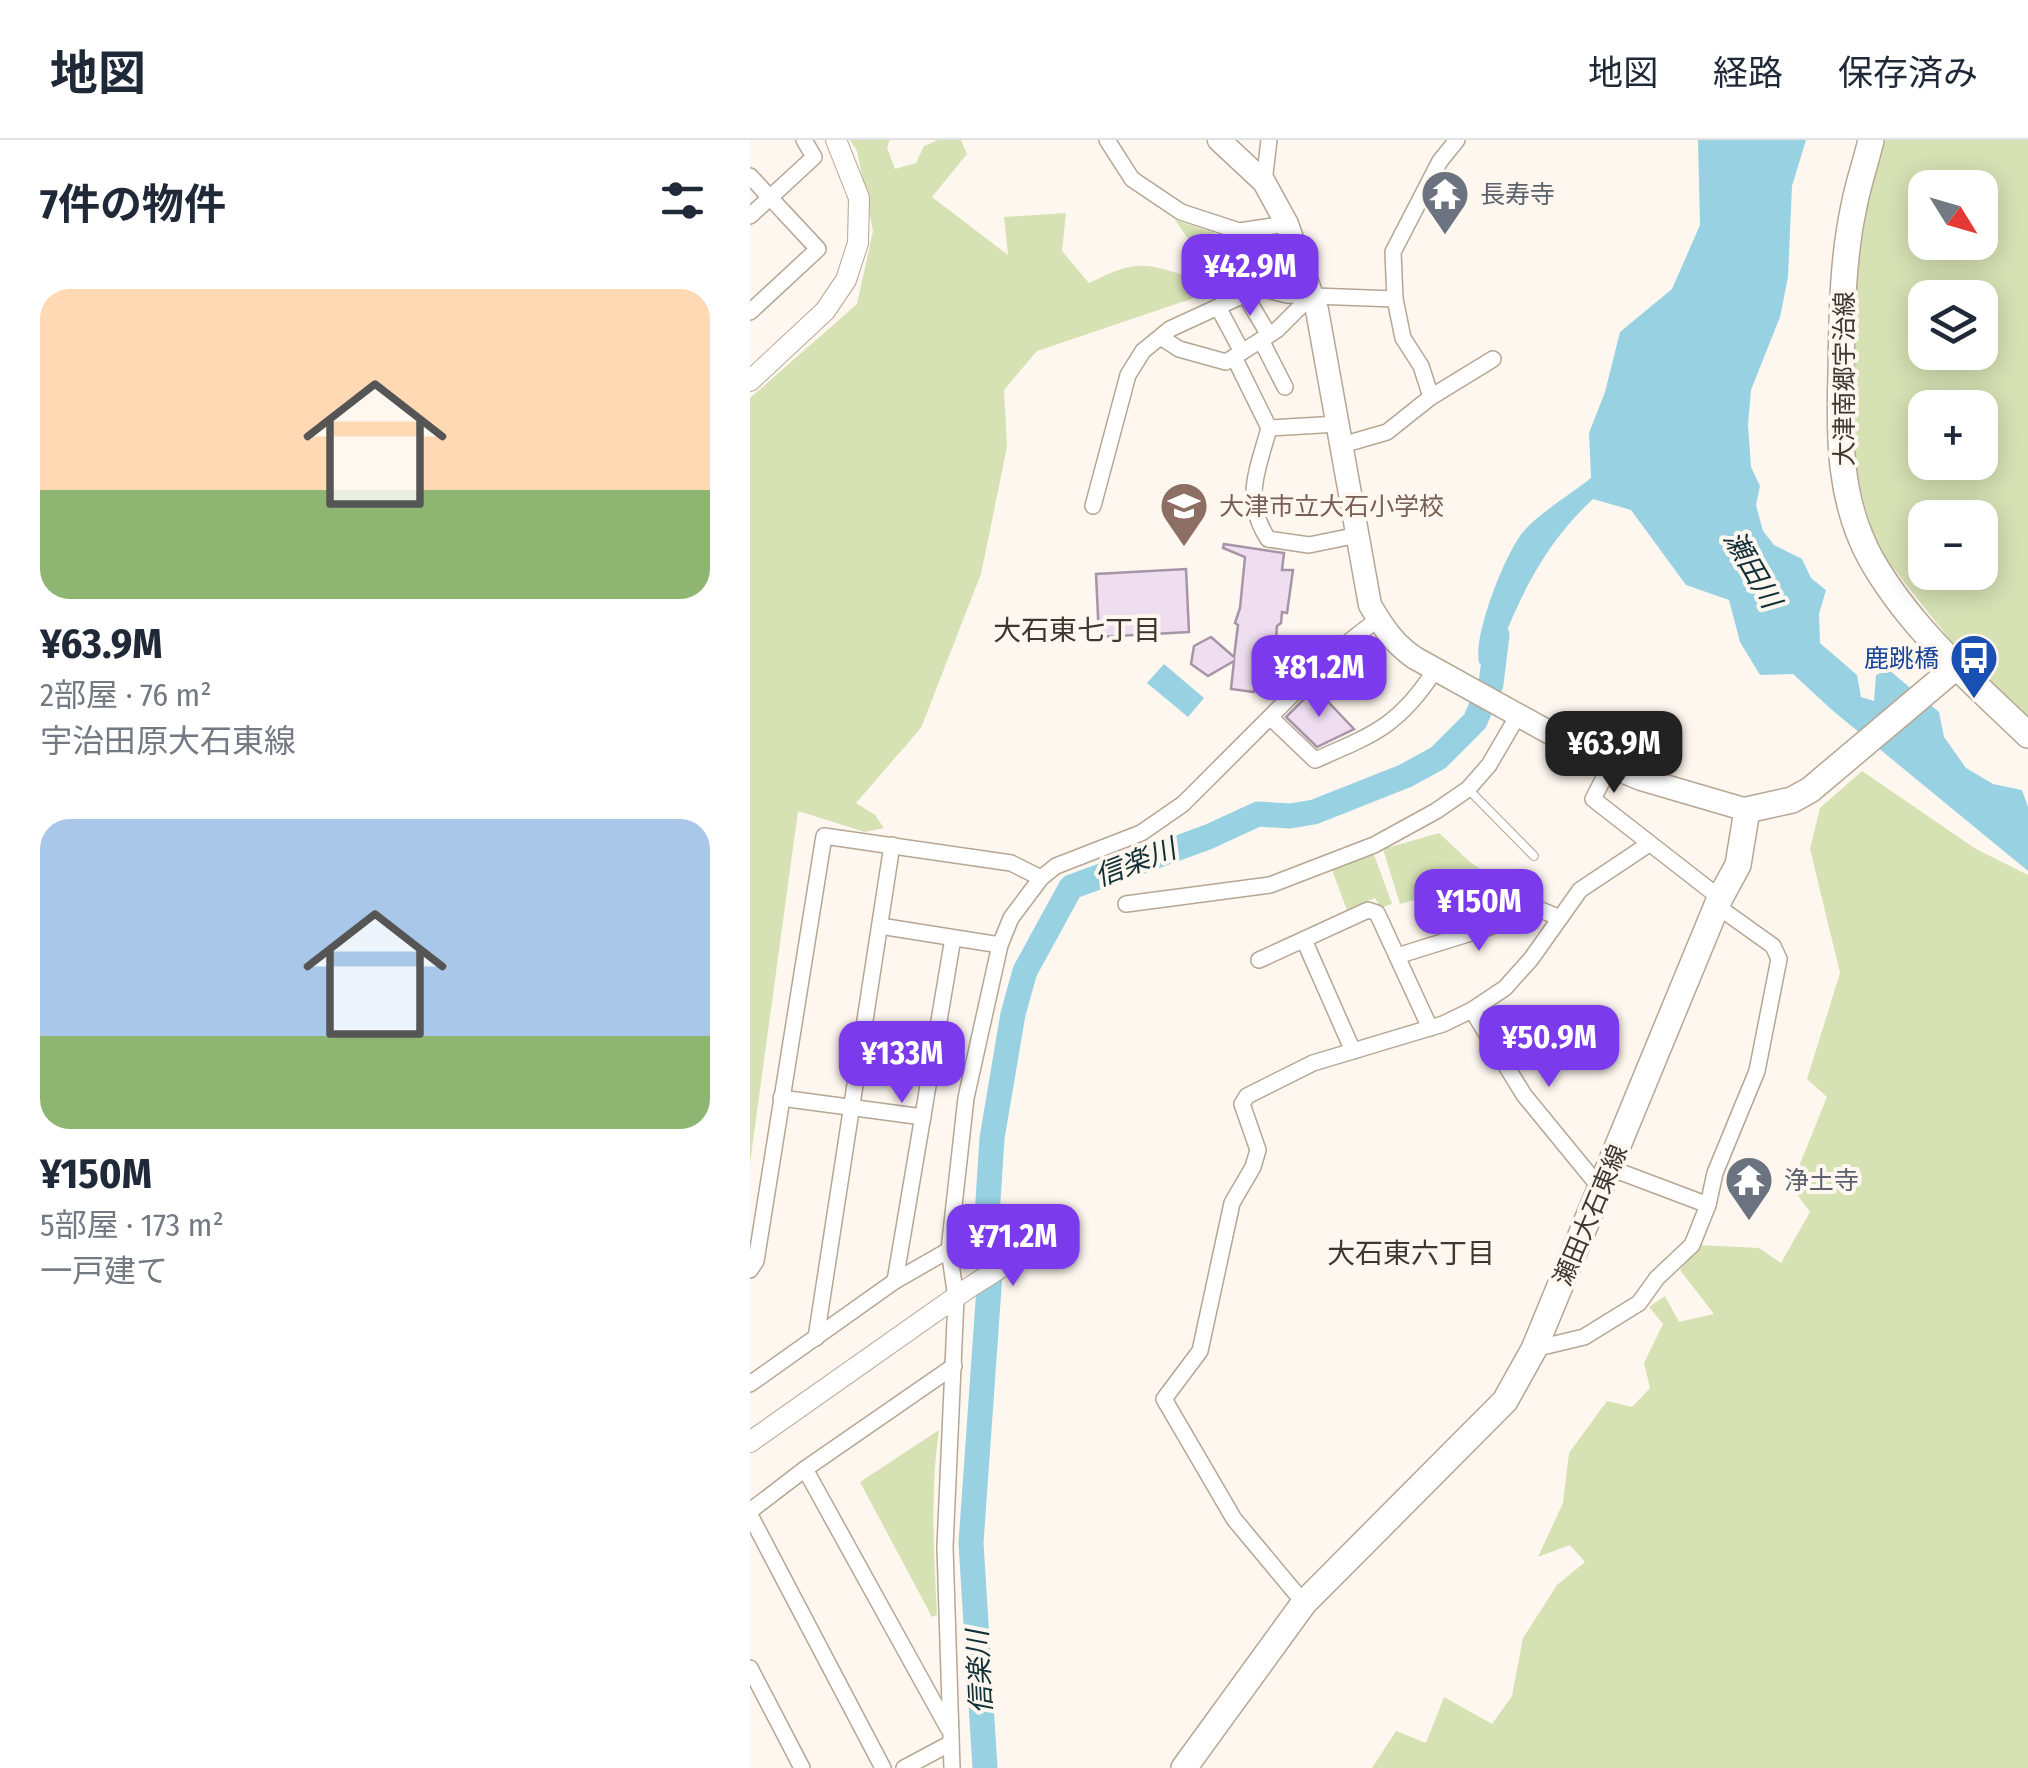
<!DOCTYPE html>
<html lang="ja">
<head>
<meta charset="utf-8">
<style>
	:root { --surface:#fff; --page:#f6f6f7; --text:#1f2937; --muted:#747a83; --line:#e0e1e3; --accent:#7c3aed }
	body { margin:0; font-family:"Fira Sans Condensed","Noto Sans JP",sans-serif; background:var(--page); color:var(--text); height:100vh; display:flex; flex-direction:column; font-size:38px; white-space:nowrap }
	* { box-sizing:border-box; margin:0 }
	p { font-size:32px; color:var(--muted) }
	.icon { flex:none; width:55px; height:55px; fill:none; stroke:currentColor; stroke-width:2; stroke-linecap:round; stroke-linejoin:round }
	.map { position:relative; flex:1; overflow:hidden }
	.details { display:flex; flex-direction:column; background:var(--surface); width:750px }
	.details>* { flex:none }
	.needle { width:65px; rotate:127deg }
	.tools { position:absolute; left:1158px; top:30px; display:grid; gap:20px }
	.tools a { display:grid; place-items:center; width:90px; height:90px; border-radius:20px; background:var(--surface); box-shadow:0 5px 25px #0003; font-size:50px }
	.price { position:absolute; translate:-50% -85px; padding:0 22px; border-radius:20px; background:var(--accent); color:#fff; font-size:32px; line-height:65px; filter:drop-shadow(0 2px 5px #0008) }
	.price::after { content:''; position:absolute; left:50%; top:60px; width:30px; height:22px; margin-left:-15px; background:inherit; clip-path:polygon(0 0,100% 0,50% 100%) }
	.price.current { background:#222; color:#fff }
	ul { padding:0; list-style:none }
	li { display:grid; align-content:center; gap:20px; height:530px; padding:0 40px }
	li span { display:grid; place-items:center; height:310px; border-radius:30px; color:#555 }
	li>.icon { margin-inline-start:auto }
	span .icon { width:180px; height:180px; fill:#fffc; stroke-width:1 }
	li b { font-size:42px }
	h2 { display:flex; justify-content:space-between; align-items:center; height:120px; padding:0 40px; font-size:42px }
	header { display:flex; align-items:center; gap:60px; box-sizing:border-box; height:140px; padding:0 50px; background:var(--surface); border-bottom:2px solid var(--line) }
	header strong { font-size:48px }
	nav { display:flex; gap:55px; margin-inline-start:auto; font-size:35px }
	main { display:flex; flex:1; min-height:0 }
	.map>svg:first-child { display:block }
</style>
</head>
<body>
<header>
<strong>地図</strong>
<nav><a>地図</a><a>経路</a><a>保存済み</a></nav>
</header>
<main>
<section class="details">
<h2>7件の物件<svg class="icon" aria-label="filters" viewBox="0 0 24 24"><path d="M4 7h16M4 17h16"/><circle cx="9" cy="7" r="2"/><circle cx="15" cy="17" r="2"/></svg></h2>
<ul>
<li><span style="background:linear-gradient(#ffd9b3 65%,#8fb573 0)"><svg class="icon" aria-label="home" viewBox="0 0 24 24"><path d="M3 11l9-7 9 7M6 9v11h12V9"/></svg></span><div><b>¥63.9M</b><p>2部屋 · 76 m²</p><p>宇治田原大石東線</p></div></li>
<li><span style="background:linear-gradient(#a9c7e8 70%,#8fb573 0)"><svg class="icon" aria-label="home" viewBox="0 0 24 24"><path d="M3 11l9-7 9 7M6 9v11h12V9"/></svg></span><div><b>¥150M</b><p>5部屋 · 173 m²</p><p>一戸建て</p></div></li>
</ul>
</section>
<div class="map">
<svg width="1278" height="1628" viewBox="0 0 1278 1628">
	<rect width="100%" height="100%" fill="#fef7ef"/>
	<g fill="#d6e2b4" fill-rule="evenodd">
		<path d="M100 0H140L137 7 145 29 166 23 174 6 188 0H211L217 14 182 57 258 115 254 77 316 73 312 111 339 143C384 121 392 121 439 137V100L425 80 464 93 453 155 287 211 254 250 257 307 231 434 171 588 106 663 125 675 134 688 115 692 48 671 0 1023V258L107 164 123 91 107 11Z"/>
		<path d="M1129 0H1278V581L1208 510 1128 409 1097 306 1108 76ZM1175 48H1230V102H1175ZM1175 158H1230V212H1175ZM1175 268H1230V322H1175ZM1175 378H1230V432H1175Z"/>
		<path d="M1112 631 1226 709 1278 735V1628H622L646 1591 676 1603 694 1557 742 1584 762 1556 773 1498 807 1445 835 1422 820 1405 788 1417 813 1363 819 1313 857 1261 882 1267 900 1248 894 1223 913 1184 899 1167 915 1156 929 1182 964 1174 930 1130 949 1105 1009 1108 1031 1123 1060 1072 1041 1046 1077 957 1057 939 1090 833 1060 709 1070 668Z"/>
		<path d="M689 693 720 722 742 737 650 764 633 709Z"/>
		<path d="M623 712 642 764 631 768 625 758 597 770 582 730Z"/>
		<path d="M189 1290C180 1351 184 1413 187 1475L182 1477 110 1342Z"/>
	</g>
	<g fill="#98d2e2">
		<path d="M948 0H1056L1042 46 1038 137 1030 177 1001 250 998 285 1001 327 1010 346 1006 365 1013 391 1024 405 1052 419 1061 438 1076 450 1069 474 1070 503 1107 535 1111 557 1124 561 1126 535 1139 530 1189 572 1194 597 1216 628 1243 644 1272 650 1278 667V731L1082 570 1043 534 1010 535 990 502 979 460 936 445 881 370 843 359C789 409 767 464 741 530L729 523C723 495 755 414 773 392 789 373 821 354 841 338L839 293 855 252 870 192 922 149 950 85Z"/>
		<path d="M414 524 454 558 438 577 397 543Z"/>
	</g>
	<g fill="none" stroke-linecap="round" stroke-linejoin="round">
		<path stroke="#98d2e2" stroke-width="25" d="M235 1628 221 1403 242 1105 237 1076 242 998 263 874 275 831 321 747 458 697 508 674 540 676 564 672 655 636 688 618 725 581 741 544 747 495"/>
	</g>
	<g fill="#efddf0" stroke="#a695a6" stroke-width="2.5">
		<path d="M474 404 534 413 532 430H543L537 473 532 472 531 483 527 486 523 539 506 536 504 552 481 549 484 521 458 536 441 524 444 506 461 497 484 517 488 485 485 483 490 468 495 417 473 408Z"/>
		<path d="M436 429 439 492 349 497 346 434Z"/>
		<path d="M565 548 604 589 567 607 536 577Z"/>
	</g>
	<g fill="none" stroke-linecap="round" stroke-linejoin="round">
		<g stroke="#b6a694" stroke-width="10">
			<path id="service" d="M718 649 784 716"/>
		</g>
		<g stroke="#b6a694" stroke-width="18">
			<g id="minor">
				<path d="M357 0 382 39 431 72 489 91 537 84"/>
				<path d="M0 36 68 109 0 172"/>
				<path d="M514 42 519 0"/>
				<path d="M0 76 64 17 54 0"/>
				<path d="M495 155 519 195"/>
				<path d="M468 167 492 212"/>
				<path d="M412 198 429 209 476 222 527 190 562 155"/>
				<path d="M511 200 535 247"/>
				<path d="M484 217 519 288 588 284"/>
				<path d="M681 257 671 226 653 198 645 159 643 112 690 21 707 0"/>
				<path d="M519 288C508 330 492 359 518 399L559 405 608 395"/>
				<path d="M592 305 637 292 681 257 743 219"/>
				<path d="M343 366 378 235 393 211 420 189 509 148 537 155 645 159"/>
				<path d="M521 578 565 620C623 595 650 585 685 530"/>
				<path d="M860 626 843 659 970 758"/>
				<path d="M376 764 520 745 624 705 686 671 718 649 739 625 767 577"/>
				<path d="M130 786 250 805"/>
				<path d="M554 800 603 911"/>
				<path d="M647 816 737 788 777 769 791 770 810 778"/>
				<path d="M509 820 618 770 627 773 680 888"/>
				<path d="M722 870 774 955 851 1049"/>
				<path d="M31 958 173 977"/>
				<path d="M860 1028 958 1065"/>
				<path d="M0 1130 6 1121 74 696 261 723 291 738"/>
				<path d="M145 1141 203 798"/>
				<path d="M66 1198 142 705"/>
				<path d="M784 1209 834 1197 889 1163 907 1138 942 1105 958 1065 965 1033 1007 931 1029 819 1023 806 967 766"/>
				<path d="M0 1244 145 1141 199 1110"/>
				<path d="M55 1329 198 1588"/>
				<path d="M0 1371 55 1329 204 1226"/>
				<path d="M0 1375 133 1628"/>
				<path d="M554 1463 484 1379 414 1259 450 1211 482 1063 503 1027 508 1010 492 964 497 956 563 923 693 884 722 870 755 848 781 819 830 750 899 704"/>
				<path d="M0 1528 52 1628"/>
				<path d="M154 1628 201 1603"/>
				<path d="M202 1628 195 1407 206 1158 199 1110 216 958 250 805 261 778 291 738 306 726 391 693 433 664 583 514 628 479"/>
			</g>
		</g>
		<g stroke="#b6a694" stroke-width="22">
			<g id="tertiary">
				<path d="M0 241 75 171 96 140 108 103 109 58 86 0"/>
				<path d="M0 1302 220 1147 279 1110"/>
			</g>
		</g>
		<g stroke="#b6a694" stroke-width="25">
			<path id="secondary" d="M469 0 514 42 537 84 567 170 620 465C633 487 644 504 665 518L860 626 891 639 997 670"/>
		</g>
		<g stroke="#b6a694" stroke-width="28">
			<g id="primary">
				<path d="M1121 0C1116 22 1108 44 1104 66 1092 121 1092 178 1091 233 1089 298 1089 361 1121 419 1160 488 1222 541 1278 595"/>
				<path d="M434 1628 554 1463 755 1261 784 1209 970 758 988 725 997 670 1042 660 1060 650 1207 526"/>
			</g>
		</g>
		<use href="#service" stroke="#fff" stroke-width="8"/>
		<use href="#minor" stroke="#fff" stroke-width="15"/>
		<use href="#tertiary" stroke="#fff" stroke-width="20"/>
		<use href="#secondary" stroke="#fff" stroke-width="22"/>
		<use href="#primary" stroke="#fff" stroke-width="25"/>
	</g>
	<defs>
		<g id="temple-pin" transform="scale(2.5)"><path d="M0 17L-7.5 6A9.5 9.5 0 1 1 7.5 6Z" fill="#6b7280" stroke="#fef7ef"/><path d="M0-6L5-2H3V0L6.5 2.5H4V6H1.5V3h-3V6H-4V2.5H-6.5L-3 0V-2H-5Z" fill="#fff"/></g>
		<g id="school-pin" transform="scale(2.5)"><path d="M0 17L-7.5 6A9.5 9.5 0 1 1 7.5 6Z" fill="#8d6e63" stroke="#fef7ef"/><path d="M0-5L7-2L0 1L-7-2ZM-4 1L0 2.5L4 1V4Q0 6-4 4Z" fill="#fff"/></g>
		<g id="bus-pin" transform="scale(2.5)"><path d="M0 17L-7.5 6A9.5 9.5 0 1 1 7.5 6Z" fill="#1a4fb4" stroke="#fef7ef"/><path d="M-5-6H5V4H4V6H2V4H-2V6H-4V4H-5ZM-3.5-4V0h7V-4ZM-3.5 1.2v1.5H-2V1.2ZM2 1.2v1.5H3.5V1.2Z" fill="#fff"/></g>
	</defs>
	<g fill-rule="evenodd">
		<use href="#temple-pin" x="695" y="54"/>
		<use href="#school-pin" x="434" y="366"/>
		<use href="#bus-pin" x="1224" y="518"/>
		<use href="#temple-pin" x="999" y="1040"/>
	</g>
	<g text-anchor="middle" stroke-width="8" stroke-linejoin="round" paint-order="stroke">
		<g font-size="25" fill="#5b616d" stroke="#fef7ef" text-anchor="start">
			<text x="730" y="63">長寿寺</text>
			<text x="1034" y="1049">浄土寺</text>
		</g>
		<g font-size="25" fill="#3e3730" stroke="#fef7ef">
			<text transform="translate(1094 239) rotate(-90)" y="9">大津南郷宇治線</text>
			<text transform="translate(840 1075) rotate(-67)" y="9">瀬田大石東線</text>
		</g>
		<g font-size="25" fill="#785e54" stroke="#fef7ef" text-anchor="start">
			<text x="469" y="375">大津市立大石小学校</text>
		</g>
		<g font-size="25" fill="#164399" stroke="#fef7ef" text-anchor="end">
			<text x="1189" y="527">鹿跳橋</text>
		</g>
		<g font-size="28" font-style="italic" fill="#112f36" stroke="#fef7ef">
			<text transform="translate(1003 429) rotate(60)" y="10">瀬田川</text>
			<text transform="translate(385 722) rotate(-21)" y="10">信楽川</text>
			<text transform="translate(229 1532) rotate(-93)" y="10">信楽川</text>
		</g>
		<g font-size="28" fill="#3e3730" stroke="#fef7ef">
			<text x="327" y="500">大石東七丁目</text>
			<text x="661" y="1123">大石東六丁目</text>
		</g>
	</g>
</svg>
<div class="tools">
<a><svg class="needle" viewBox="-14 -14 28 28"><path d="M0-13l5 13h-10z" fill="#e53935"/><path d="M0 13l5-13h-10z" fill="#747a83"/></svg></a>
<a><svg class="icon" aria-label="layers" viewBox="0 0 24 24"><path d="M12 4l9 5-9 5-9-5zM3 14l9 5 9-5"/></svg></a>
<a>+</a>
<a>−</a>
</div>
<b class="price" style="left:500px;top:179px">¥42.9M</b>
<b class="price" style="left:569px;top:580px">¥81.2M</b>
<b class="price current" style="left:864px;top:656px">¥63.9M</b>
<b class="price" style="left:729px;top:814px">¥150M</b>
<b class="price" style="left:799px;top:950px">¥50.9M</b>
<b class="price" style="left:152px;top:966px">¥133M</b>
<b class="price" style="left:263px;top:1149px">¥71.2M</b>
</div>
</main>
</body>
</html>
